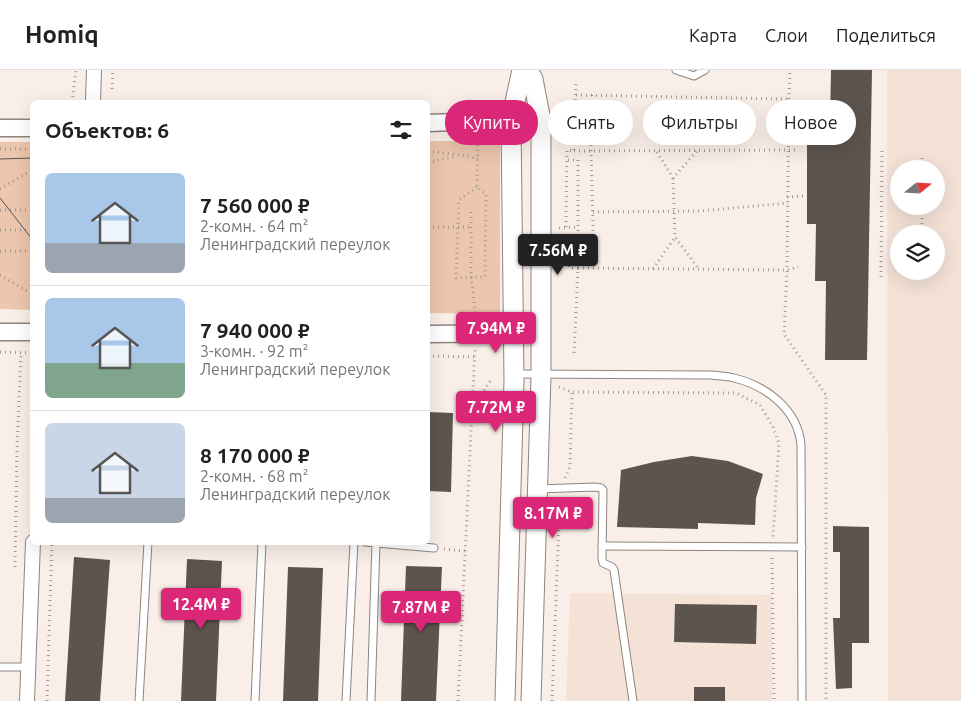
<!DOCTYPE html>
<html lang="ru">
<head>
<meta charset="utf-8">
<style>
	:root { --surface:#fff; --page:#f6f6f6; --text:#202124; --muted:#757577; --line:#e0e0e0; --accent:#db2777 }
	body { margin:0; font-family:Ubuntu,sans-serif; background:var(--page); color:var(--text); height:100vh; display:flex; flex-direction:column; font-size:19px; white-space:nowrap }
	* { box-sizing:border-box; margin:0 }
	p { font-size:16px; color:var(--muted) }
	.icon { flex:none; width:28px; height:28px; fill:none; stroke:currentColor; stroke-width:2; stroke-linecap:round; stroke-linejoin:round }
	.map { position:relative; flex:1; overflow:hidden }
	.details { position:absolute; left:30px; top:30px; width:400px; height:445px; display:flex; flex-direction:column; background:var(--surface); border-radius:8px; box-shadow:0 5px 20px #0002 }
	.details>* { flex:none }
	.hud { position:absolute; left:445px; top:30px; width:440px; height:45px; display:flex; gap:10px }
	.needle { width:32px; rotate:72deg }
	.tools { position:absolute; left:890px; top:90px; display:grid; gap:10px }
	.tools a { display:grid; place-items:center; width:55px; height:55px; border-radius:50%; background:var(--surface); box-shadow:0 5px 20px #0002; font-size:25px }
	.price { position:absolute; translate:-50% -42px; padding:0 11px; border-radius:5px; background:var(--accent); color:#fff; font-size:16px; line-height:32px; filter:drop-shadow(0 1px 2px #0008) }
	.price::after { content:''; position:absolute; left:50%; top:30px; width:15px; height:11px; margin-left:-8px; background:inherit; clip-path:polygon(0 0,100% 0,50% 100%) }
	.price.on { background:#222; color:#fff }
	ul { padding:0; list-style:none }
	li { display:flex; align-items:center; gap:15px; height:125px; padding:0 15px }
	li+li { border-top:1px solid var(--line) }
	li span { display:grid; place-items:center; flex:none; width:140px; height:100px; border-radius:8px; color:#555 }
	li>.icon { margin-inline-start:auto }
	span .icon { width:60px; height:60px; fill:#fffc; stroke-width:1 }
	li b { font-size:21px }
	h2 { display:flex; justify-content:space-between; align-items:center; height:60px; padding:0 15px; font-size:21px }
	.tag { padding:0 18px; border-radius:22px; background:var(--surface); box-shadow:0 5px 20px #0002; font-size:18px; line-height:45px }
	.tag.on { background:var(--accent); color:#fff }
	header { display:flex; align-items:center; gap:30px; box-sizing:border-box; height:70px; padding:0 25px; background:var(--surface); border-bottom:1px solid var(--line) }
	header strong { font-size:24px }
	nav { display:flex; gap:28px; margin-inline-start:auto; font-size:18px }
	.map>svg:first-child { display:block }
</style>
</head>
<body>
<header>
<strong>Homiq</strong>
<nav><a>Карта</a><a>Слои</a><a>Поделиться</a></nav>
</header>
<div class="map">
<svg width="961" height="631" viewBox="0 0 961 631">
	<rect width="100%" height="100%" fill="#faefe8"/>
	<g fill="#f4e2d7" fill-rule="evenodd">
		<path d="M887 0H961V631H888ZM899 99H936V136H899ZM899 164H936V201H899Z"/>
		<path d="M570 523 772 525V631H566Z"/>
	</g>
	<g fill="#ecc6ad">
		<path d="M428 71H500V244L428 243Z"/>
		<path d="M0 72H32V240L0 239Z"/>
	</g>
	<g fill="#5d544e">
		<path d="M831 0H872L867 290H825L826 211H815L816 154H807V73L817 72V54H830Z"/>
		<path d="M428 342 453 343 451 422 428 421Z"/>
		<path d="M692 386 728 391 763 404 756 428 755 455 698 453V459L617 457 621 400 654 392Z"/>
		<path d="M833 456 869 457V573H852V618L836 619 833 548H840V482H833Z"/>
		<path d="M74 487 110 490 100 631H65Z"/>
		<path d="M187 489 222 491 216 631H181Z"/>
		<path d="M406 496 442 497 436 631H401Z"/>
		<path d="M288 497 323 498 318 631H283Z"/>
		<path d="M675 534 757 535 756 574 674 572Z"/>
		<rect x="694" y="617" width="31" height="14"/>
	</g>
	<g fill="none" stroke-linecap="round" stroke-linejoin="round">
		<g stroke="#8e857f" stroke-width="9">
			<g id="service">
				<path d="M676 0 694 6 705 0"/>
				<path d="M515 304 711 305C718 306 727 306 734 308 767 316 798 340 801 375L802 631"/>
				<path d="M538 419 595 417 601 418 603 420 602 489 603 493 612 497 614 500 633 631"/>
				<path d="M365 472 376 473 371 631"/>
				<path d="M376 473 434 478"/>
				<path d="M602 476 802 477"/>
				<path d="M0 597H28"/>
				<path d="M139 631 148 472"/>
				<path d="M255 631 262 472"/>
				<path d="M346 631 354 472"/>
			</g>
		</g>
		<g stroke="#8e857f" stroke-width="16">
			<g id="minor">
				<path d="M93 32 94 0"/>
				<path d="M27 631 33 472"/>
			</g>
		</g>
		<g stroke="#8e857f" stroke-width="19">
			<g id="tertiary">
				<path d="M428 53 511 50 541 51"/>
				<path d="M0 58H32"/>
				<path d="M0 262H32"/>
				<path d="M428 264 541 263"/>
			</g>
		</g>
		<g stroke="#8e857f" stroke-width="21">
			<g id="secondary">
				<path d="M528 0 533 9 541 51V306L531 631"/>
				<path d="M505 631 514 311 511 50 522 0"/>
			</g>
		</g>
		<g stroke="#a29a95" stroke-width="3" stroke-dasharray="1 4" stroke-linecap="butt">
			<path d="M112 19 113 0"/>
			<path d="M576 25 789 29 787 200 784 264 826 325V631"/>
			<path d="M592 25 591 80 594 198"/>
			<path d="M789 29 790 0"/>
			<path d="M72 32 76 0"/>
			<path d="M0 79H32"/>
			<path d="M428 81 468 86 478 89"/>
			<path d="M574 81 799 80"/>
			<path d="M657 82 673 108 697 81"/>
			<path d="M922 88V99"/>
			<path d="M568 90H578V184H569V198H578L574 285"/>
			<path d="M428 93 456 86"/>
			<path d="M673 108 675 167"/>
			<path d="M477 117 459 130 456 208 485 207 486 124 477 117 478 68"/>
			<path d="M0 119 32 100"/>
			<path d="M787 127 807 126"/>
			<path d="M0 140H32"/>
			<path d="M471 142V205L476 249"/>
			<path d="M593 142 700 141 788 133"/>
			<path d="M428 157H471"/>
			<path d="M566 157 567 80 574 81 576 13"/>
			<path d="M559 158 578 157"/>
			<path d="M0 160H32"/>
			<path d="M922 164V136"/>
			<path d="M0 181H32"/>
			<path d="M578 198 787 200 798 197"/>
			<path d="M653 199 675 167 698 198"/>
			<path d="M0 205 32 224"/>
			<path d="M881 207 882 77"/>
			<path d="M0 282 32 283"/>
			<path d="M428 286 475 287"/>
			<path d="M559 317 572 322 736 323 760 335 773 357 779 374 773 467"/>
			<path d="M473 337 491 310"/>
			<path d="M565 408 570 397 572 322"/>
			<path d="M444 479 465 481"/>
			<path d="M772 488 774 631"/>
			<path d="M15 497 17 379 21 283"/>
			<path d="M47 631 52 472"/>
			<path d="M458 631 475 279"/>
			<path d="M552 631 560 428"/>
		</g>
		<use href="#service" stroke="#fff" stroke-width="7"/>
		<use href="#minor" stroke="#fff" stroke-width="14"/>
		<use href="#tertiary" stroke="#fff" stroke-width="16"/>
		<use href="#secondary" stroke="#fff" stroke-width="19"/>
		<g stroke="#595450" stroke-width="1">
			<path d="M0 89 32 88"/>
			<path d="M0 128 32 169"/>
		</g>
	</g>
</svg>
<div class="tools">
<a><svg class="needle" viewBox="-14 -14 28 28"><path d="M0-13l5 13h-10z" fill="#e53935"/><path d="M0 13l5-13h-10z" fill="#757577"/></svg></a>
<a><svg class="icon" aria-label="layers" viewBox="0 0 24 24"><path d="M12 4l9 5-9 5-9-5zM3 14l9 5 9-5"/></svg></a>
</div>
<b class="price on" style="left:558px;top:206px">7.56M ₽</b>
<b class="price" style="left:496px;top:284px">7.94M ₽</b>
<b class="price" style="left:496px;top:363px">7.72M ₽</b>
<b class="price" style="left:553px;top:469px">8.17M ₽</b>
<b class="price" style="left:201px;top:560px">12.4M ₽</b>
<b class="price" style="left:421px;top:563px">7.87M ₽</b>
<div class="hud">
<a class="tag on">Купить</a>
<a class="tag">Снять</a>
<a class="tag">Фильтры</a>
<a class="tag">Новое</a>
</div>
<section class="details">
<h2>Объектов: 6<svg class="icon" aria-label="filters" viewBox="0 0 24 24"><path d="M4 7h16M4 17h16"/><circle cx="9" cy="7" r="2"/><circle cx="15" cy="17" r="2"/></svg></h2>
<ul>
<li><span style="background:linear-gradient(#a9c7e8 70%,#9aa5b1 0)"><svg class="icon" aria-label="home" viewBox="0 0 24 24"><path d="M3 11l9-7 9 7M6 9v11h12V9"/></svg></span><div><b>7 560 000 ₽</b><p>2-комн. · 64 m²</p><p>Ленинградский переулок</p></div></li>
<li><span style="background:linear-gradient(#a9c7e8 65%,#7fa58c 0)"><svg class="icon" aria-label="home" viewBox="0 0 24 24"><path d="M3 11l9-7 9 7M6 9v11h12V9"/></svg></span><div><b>7 940 000 ₽</b><p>3-комн. · 92 m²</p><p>Ленинградский переулок</p></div></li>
<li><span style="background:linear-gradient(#c9d6e8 75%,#9aa5b1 0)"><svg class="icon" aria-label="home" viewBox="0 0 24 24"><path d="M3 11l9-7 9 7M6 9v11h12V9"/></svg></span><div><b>8 170 000 ₽</b><p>2-комн. · 68 m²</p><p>Ленинградский переулок</p></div></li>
</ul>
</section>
</div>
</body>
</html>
